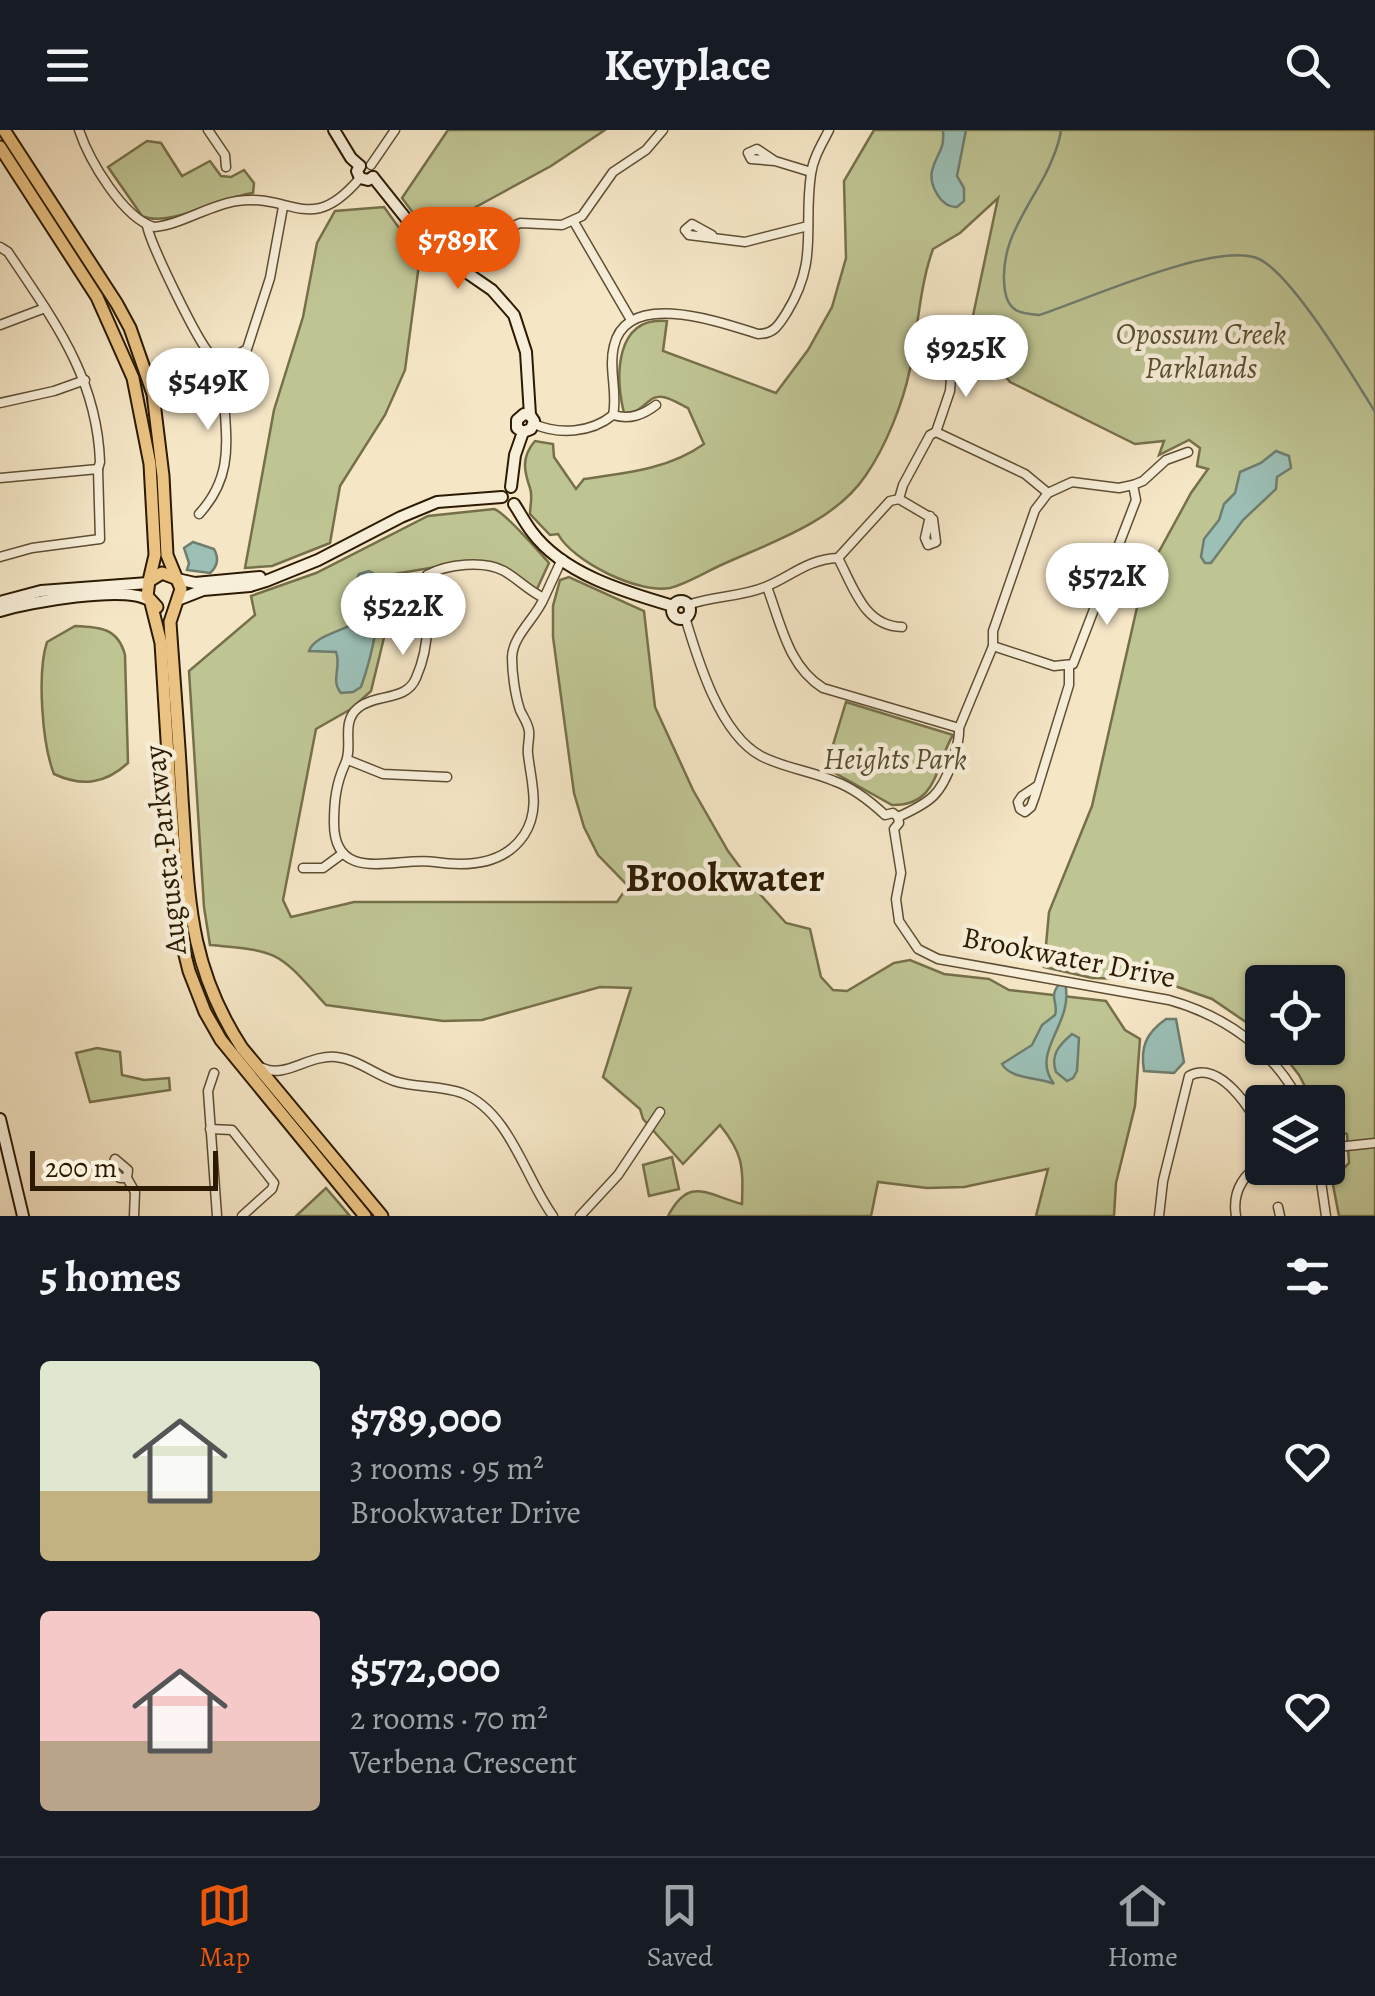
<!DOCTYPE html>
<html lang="en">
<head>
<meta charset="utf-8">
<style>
	:root { --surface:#171b24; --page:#242831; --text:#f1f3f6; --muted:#9ea1a6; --line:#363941; --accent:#ea580c }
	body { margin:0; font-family:Alegreya,serif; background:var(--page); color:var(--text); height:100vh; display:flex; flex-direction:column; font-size:38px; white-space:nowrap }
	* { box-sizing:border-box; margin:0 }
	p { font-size:32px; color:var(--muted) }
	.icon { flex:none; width:55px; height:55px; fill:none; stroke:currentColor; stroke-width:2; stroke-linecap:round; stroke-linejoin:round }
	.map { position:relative; height:1086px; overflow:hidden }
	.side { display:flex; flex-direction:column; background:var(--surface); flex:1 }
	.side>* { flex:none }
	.tools { position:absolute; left:1245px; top:835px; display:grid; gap:20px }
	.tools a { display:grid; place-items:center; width:100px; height:100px; border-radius:10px; background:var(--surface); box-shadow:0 2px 8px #0004; font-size:50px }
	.scale { position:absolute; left:30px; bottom:25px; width:188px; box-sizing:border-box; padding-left:10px; border:5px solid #2c1b02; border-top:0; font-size:28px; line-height:35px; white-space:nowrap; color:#2c1b02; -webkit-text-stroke:8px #f8efda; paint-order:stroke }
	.price { position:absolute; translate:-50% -85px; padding:0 22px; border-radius:35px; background:#fff; color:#222; font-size:32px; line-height:65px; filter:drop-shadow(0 2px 5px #0008) }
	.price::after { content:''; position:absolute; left:50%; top:60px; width:30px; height:22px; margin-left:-15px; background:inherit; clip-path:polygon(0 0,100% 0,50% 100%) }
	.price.selected { background:var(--accent); color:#fff }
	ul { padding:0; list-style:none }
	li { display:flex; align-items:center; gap:30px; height:250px; padding:0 40px }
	li span { display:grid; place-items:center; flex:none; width:280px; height:200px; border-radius:10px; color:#555 }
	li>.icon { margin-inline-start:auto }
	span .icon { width:120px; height:120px; fill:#fffc; stroke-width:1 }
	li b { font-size:42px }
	h2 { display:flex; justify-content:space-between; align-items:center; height:120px; padding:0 40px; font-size:42px }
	header { display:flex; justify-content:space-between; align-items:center; height:130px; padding:0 40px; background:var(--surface); font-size:45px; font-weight:600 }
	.tabs { display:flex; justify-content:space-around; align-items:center; height:140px; border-top:2px solid var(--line); background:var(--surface); font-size:28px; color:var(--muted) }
	.tabs a { display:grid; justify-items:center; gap:5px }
	.tabs .selected { color:var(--accent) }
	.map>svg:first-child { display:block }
</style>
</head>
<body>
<header><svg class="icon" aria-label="menu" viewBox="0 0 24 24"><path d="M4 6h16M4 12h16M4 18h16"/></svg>Keyplace<svg class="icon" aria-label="search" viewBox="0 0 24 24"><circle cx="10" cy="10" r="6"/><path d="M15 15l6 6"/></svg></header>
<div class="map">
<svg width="1375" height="1086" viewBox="0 0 1375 1086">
	<rect width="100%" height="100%" fill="#f5e6c6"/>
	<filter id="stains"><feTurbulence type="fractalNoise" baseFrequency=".002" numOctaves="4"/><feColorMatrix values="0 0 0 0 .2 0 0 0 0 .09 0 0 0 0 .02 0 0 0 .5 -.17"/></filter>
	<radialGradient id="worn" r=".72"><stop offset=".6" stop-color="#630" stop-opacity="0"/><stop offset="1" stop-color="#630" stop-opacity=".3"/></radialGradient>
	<g fill="#bfc493" stroke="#76704a" stroke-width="2.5">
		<path d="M448 0H605L551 36 428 103 402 68Z"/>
		<path d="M874 0H1375V1086H1339L1332 1050 1349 1033 1347 1004 1328 999V972H1313L1299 945 1278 918H1328V852H1262V903L1212 869 1175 856 1127 849 1092 848 1044 837 1049 782 1092 676 1143 451 1191 363 1208 339 1197 336 1200 318 1189 310 1159 325 1164 311 1135 314 1010 252 977 209 971 195 998 68 960 103 933 119C919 158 918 200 910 239 903 273 886 316 866 345 834 393 769 413 719 436 704 443 686 454 670 458 639 464 573 432 558 404L550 405 530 384C530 376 533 366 530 358 524 341 521 327 535 311L553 314 554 327 576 359 584 349C626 343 669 339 704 314L688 278C681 275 671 268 663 267 647 264 645 284 624 283 615 246 615 186 667 191L663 221 776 263 808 220 832 177 846 128 844 51Z"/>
		<path d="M147 11 161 13 182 46 210 31 221 46 231 47 244 40 254 53 253 63C220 67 170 98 142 86L108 37Z"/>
		<path d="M384 77 420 127 405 240 385 285 340 356 330 413 272 436 245 438 274 280 303 187 317 113 335 81Z"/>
		<path d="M494 379C505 382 539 422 549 433L537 459H533L506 439 454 434 388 445 390 483 371 561 351 579 316 599 283 770 291 787 354 772H617L628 756 598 725 584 697 574 663 553 507V476L560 450 569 447 644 481 655 577 693 660 728 721 759 763 786 793 810 799 821 847 833 860 847 861 894 833 910 830 944 844 989 849 1009 860 1106 871 1125 900 1140 909 1135 976 1116 1053 1114 1086H1036L1048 1039 964 1057 927 1058 878 1052 871 1086H668C689 1046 705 1064 742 1074 743 1037 744 1025 720 995L683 1034 643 989 640 979 603 947 631 858 600 857 482 890 443 891 326 875C278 822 281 821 210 815L204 777 189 541 255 485 251 466 316 443 428 386Z"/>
		<path d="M75 496C100 497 118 498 125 525L128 633C105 654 82 657 54 644 42 614 37 543 47 512Z"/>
		<path d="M846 572 953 605C935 634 939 676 892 675L826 638Z"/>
		<path d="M97 918 120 922 122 945 144 950 169 948 170 960 90 972 76 923Z"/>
		<path d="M672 1027 679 1059 649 1066 643 1035Z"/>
		<path d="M326 1058 350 1086H296Z"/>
	</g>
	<g fill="#9cbfb6" stroke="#6f7d6e" stroke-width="2.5">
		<path d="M943 0H966L957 46 964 58V71L957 77C941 78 929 55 932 41 936 23 945 22 943 0Z"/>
		<path d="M1276 321 1289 326 1291 338 1277 347 1276 359 1243 390 1211 433H1205L1201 427 1204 409 1219 390 1224 374 1235 363 1240 342 1261 333Z"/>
		<path d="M193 412 214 419C219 428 218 436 210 443L187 440 189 433 184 418Z"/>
		<path d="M369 441 378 446C383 478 372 526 361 557L353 562 341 563C330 550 342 537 336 522L309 521C315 505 342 502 358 491L354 455 359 444Z"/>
		<path d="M1061 852 1065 853C1075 894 1029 921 1054 954 1040 947 1011 950 1002 934L1032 915 1042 895 1055 885C1059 872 1047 867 1061 852Z"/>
		<path d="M1166 889H1176L1184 932 1174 943 1144 941C1140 917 1146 903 1166 889Z"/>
		<path d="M1072 904 1079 908 1077 941 1073 948 1067 951 1056 942C1050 925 1059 915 1072 904Z"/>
	</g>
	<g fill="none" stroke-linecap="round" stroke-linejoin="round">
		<path stroke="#6f7d6e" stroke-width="2.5" d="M1061 0C1059 15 1052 31 1045 45 1025 83 998 115 1005 161 1008 181 1020 184 1039 185 1086 170 1217 110 1259 129 1293 145 1354 248 1375 282"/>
		<g stroke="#5e4e33" stroke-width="11">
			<g id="street">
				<path d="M79 0C89 30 123 88 154 97 183 94 209 75 237 71 293 63 310 107 360 48"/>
				<path d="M208 0 225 25 226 37"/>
				<path d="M775 31 757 19 748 23 751 29 775 31 811 42"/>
				<path d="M371 35 395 0"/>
				<path d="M574 92 631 190"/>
				<path d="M147 95C149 111 198 213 211 225 213 227 222 231 225 232L247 219 270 148 283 77"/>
				<path d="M712 105 692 94 685 100 689 105 745 112 808 96"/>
				<path d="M0 117 8 122C54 191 97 247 100 332L98 339 0 348"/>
				<path d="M441 127C462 99 468 104 500 102"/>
				<path d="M455 136 471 116 520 93 562 95 582 86 613 42 646 20 663 0"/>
				<path d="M0 195 45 178"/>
				<path d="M0 273 54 261 85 250"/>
				<path d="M613 285C630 290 643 285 656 275"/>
				<path d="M534 294C559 305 591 303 613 285 618 262 608 239 614 216 627 159 720 192 758 204 774 204 779 195 787 182 819 130 803 98 811 44 813 28 822 14 829 0"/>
				<path d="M936 302 950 261 954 208 962 203 965 212 954 230"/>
				<path d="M899 369 933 389 936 412 928 415 925 408 930 386"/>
				<path d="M199 384C244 335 218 290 225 232"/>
				<path d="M0 427 32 418 100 409 98 339"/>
				<path d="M838 428C854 458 864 496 902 497"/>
				<path d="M767 457C781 494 788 536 823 558L959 598"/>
				<path d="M544 468C536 488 513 505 512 527 512 543 515 565 520 580 523 587 528 593 529 601 530 608 527 616 528 624 531 652 541 679 524 705 504 735 468 737 435 732 398 726 334 756 334 693 334 671 336 654 345 634 354 616 340 593 358 578 376 563 406 572 416 548 423 532 427 514 427 496 427 478 417 462 427 445 447 434 484 430 504 441 518 449 529 461 544 468L562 429"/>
				<path d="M688 475C712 466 741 467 765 457 790 447 808 429 838 428L890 371 899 369 903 355 930 305 936 302 1025 344 1048 363"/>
				<path d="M685 487C698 531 720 604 761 626 784 638 811 641 834 651 854 658 870 671 885 685L893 683 898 687 899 693 894 699 901 743 896 769 899 791 918 819 938 829 1169 870C1226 886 1273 920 1300 972"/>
				<path d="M993 516 1054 536 1073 534 1136 370 1133 355"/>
				<path d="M348 630 383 644 447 647"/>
				<path d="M1037 656 1022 666 1018 672 1020 679 1025 682 1031 677 1035 666 1069 555V535"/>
				<path d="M898 687C931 672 941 665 953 630 956 619 960 610 959 598L993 516V501L1035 380 1048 363 1072 352 1119 358 1133 355 1143 351 1166 330 1188 322"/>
				<path d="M303 738H323L342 724"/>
				<path d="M263 938C284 949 310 924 336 927 357 929 374 944 394 951 416 958 440 955 462 963 510 982 525 1048 553 1086"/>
				<path d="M214 943 208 961 217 1086"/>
				<path d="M210 999 232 1000 274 1053 272 1059 242 1086"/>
				<path d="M1328 1018 1375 1013"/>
				<path d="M115 1029 128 1040 127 1048H120L112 1038Z"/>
				<path d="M1319 1038 1326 1086"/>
				<path d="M127 1048 135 1062 134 1086"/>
				<path d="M1278 1077 1280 1086"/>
				<path d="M580 1086 618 1045 660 982"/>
				<path d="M1159 1086 1163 1051 1189 946C1219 929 1253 980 1262 1004"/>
				<path d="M1236 1086C1232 1062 1243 1045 1262 1033"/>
			</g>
		</g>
		<g stroke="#2c1b02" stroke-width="14">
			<g id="secondary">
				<path d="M334 0 351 28 360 36"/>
				<path d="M360 36 357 41 360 48 368 50 373 47"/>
				<path d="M373 47 428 116 492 160 514 185 526 222 530 285 534 291 531 299 523 302"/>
				<path d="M523 302 517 298V290L524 284 530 285"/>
				<path d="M511 357 515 325 523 302"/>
				<path d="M514 374C520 383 525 393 532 402 563 444 625 462 673 476"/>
				<path d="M177 449 195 453 260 447"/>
				<path d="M180 469 203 460 250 456 266 451 318 430 401 387 437 372 502 367"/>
				<circle cx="681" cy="480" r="9"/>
				<path d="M0 472 41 461 148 453"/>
				<path d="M0 481C29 472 124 455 149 470"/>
				<path d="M0 989 23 1086"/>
			</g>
		</g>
		<g stroke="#2c1b02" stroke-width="15">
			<g id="primary">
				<path d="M4 0 117 174 130 198 153 264 163 346 167 425 181 459 170 492C174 551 179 610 182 668 189 765 187 834 242 918L382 1086"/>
				<path d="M0 17 97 167 133 248 150 334 155 425 149 451"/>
				<path d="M151 473 161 513 177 771 181 809 189 841 205 882 221 910 365 1086"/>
				<path d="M157 477 147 466 149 451 162 443 175 448"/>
			</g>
		</g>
		<use href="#street" stroke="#f8efda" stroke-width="8"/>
		<use href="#secondary" stroke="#f8efda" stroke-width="10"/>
		<use href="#primary" stroke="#eac383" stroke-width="11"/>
	</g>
	<g text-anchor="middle" stroke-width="9" stroke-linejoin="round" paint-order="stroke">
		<g font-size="30" font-style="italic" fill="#584e2e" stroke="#f8efda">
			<text x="1201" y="214">Opossum Creek<tspan x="1201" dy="34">Parklands</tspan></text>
			<text x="895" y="639">Heights Park</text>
		</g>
		<g font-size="30" fill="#2c1b02" stroke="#f8efda">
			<text transform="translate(165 720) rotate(-96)" y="10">Augusta Parkway</text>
			<text transform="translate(1069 827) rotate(11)" y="10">Brookwater Drive</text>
		</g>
		<g font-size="40" font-weight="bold" fill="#2c1b02" stroke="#f8efda">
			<text x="725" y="761">Brookwater</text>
		</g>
	</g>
	<rect width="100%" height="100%" filter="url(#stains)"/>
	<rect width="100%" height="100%" fill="url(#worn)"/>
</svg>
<div class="tools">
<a><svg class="icon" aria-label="locate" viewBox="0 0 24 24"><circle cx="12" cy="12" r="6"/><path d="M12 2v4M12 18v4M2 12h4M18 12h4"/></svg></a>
<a><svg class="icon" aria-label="layers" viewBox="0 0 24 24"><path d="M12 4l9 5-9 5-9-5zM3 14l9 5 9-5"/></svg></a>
</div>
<div class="scale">200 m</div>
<b class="price selected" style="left:458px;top:162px">$789K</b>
<b class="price" style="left:966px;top:270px">$925K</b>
<b class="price" style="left:208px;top:303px">$549K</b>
<b class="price" style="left:1107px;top:498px">$572K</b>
<b class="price" style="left:403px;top:528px">$522K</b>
</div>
<section class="side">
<h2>5 homes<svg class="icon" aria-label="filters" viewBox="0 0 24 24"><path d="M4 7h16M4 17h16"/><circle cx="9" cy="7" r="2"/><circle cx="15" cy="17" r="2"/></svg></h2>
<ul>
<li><span style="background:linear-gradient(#dfe7d0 65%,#c2b280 0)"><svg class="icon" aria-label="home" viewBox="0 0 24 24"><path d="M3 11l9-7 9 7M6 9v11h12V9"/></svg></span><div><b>$789,000</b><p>3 rooms · 95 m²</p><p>Brookwater Drive</p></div><svg class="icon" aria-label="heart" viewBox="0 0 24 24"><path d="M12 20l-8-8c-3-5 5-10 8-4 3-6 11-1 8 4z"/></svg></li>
<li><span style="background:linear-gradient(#f6c9c9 65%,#b9a48a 0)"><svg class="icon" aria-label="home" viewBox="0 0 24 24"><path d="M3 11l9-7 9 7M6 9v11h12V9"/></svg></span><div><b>$572,000</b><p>2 rooms · 70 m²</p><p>Verbena Crescent</p></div><svg class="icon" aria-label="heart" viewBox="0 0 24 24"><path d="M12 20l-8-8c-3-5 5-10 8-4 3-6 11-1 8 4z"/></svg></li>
</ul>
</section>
<nav class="tabs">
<a class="selected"><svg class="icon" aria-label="map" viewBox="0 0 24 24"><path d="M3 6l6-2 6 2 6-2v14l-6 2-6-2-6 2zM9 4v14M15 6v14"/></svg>Map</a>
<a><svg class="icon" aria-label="saved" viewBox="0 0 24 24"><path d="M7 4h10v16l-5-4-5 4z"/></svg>Saved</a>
<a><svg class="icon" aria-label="home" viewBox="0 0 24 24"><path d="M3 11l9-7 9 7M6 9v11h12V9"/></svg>Home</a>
</nav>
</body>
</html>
